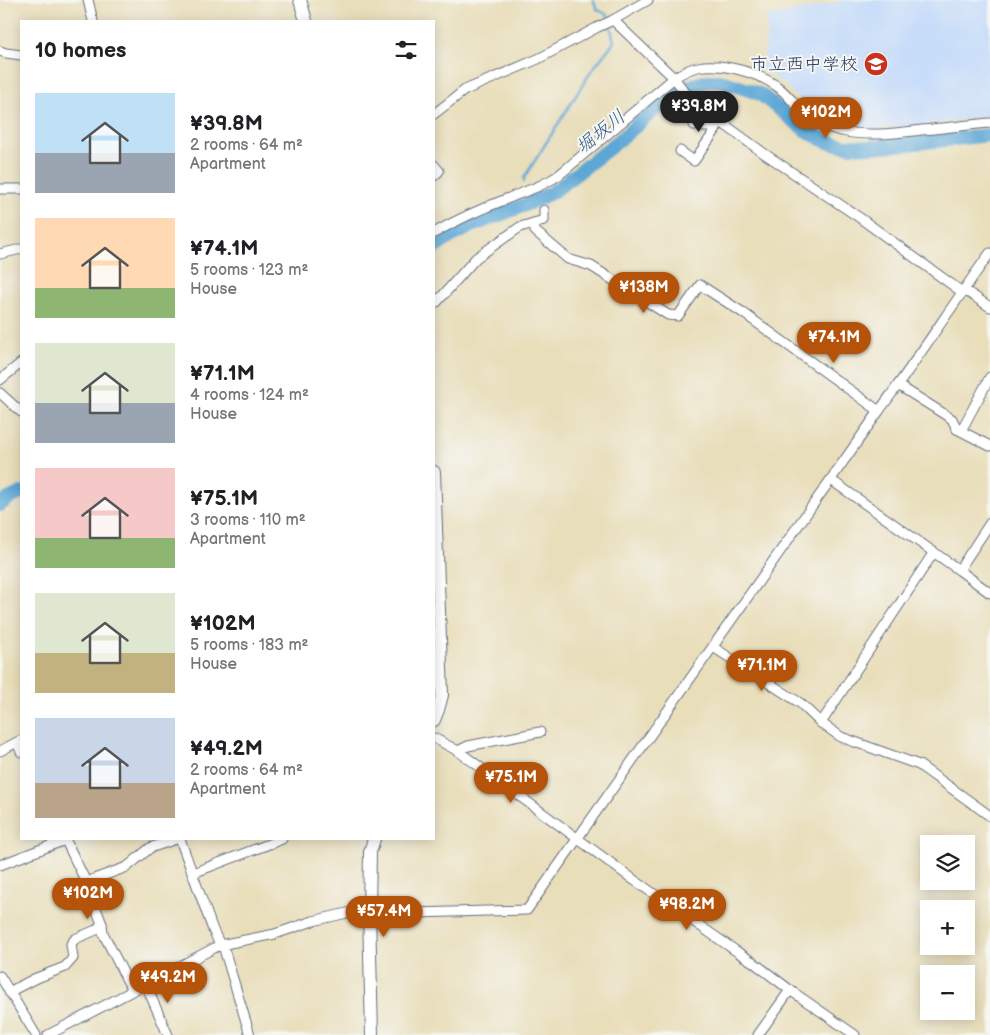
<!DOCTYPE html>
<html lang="en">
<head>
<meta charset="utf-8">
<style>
	:root { --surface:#fff; --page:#f2f2f2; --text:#202124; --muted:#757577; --accent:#b45309 }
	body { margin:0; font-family:"Balsamiq Sans","Klee One",sans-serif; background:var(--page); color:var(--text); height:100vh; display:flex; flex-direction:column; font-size:19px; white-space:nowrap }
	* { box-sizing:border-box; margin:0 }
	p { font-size:16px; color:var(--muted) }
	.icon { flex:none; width:28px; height:28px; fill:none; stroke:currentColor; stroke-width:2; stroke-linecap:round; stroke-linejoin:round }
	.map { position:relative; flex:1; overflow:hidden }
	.drawer { position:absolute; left:20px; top:20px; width:415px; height:820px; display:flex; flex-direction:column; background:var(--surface); border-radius:0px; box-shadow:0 2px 12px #0003 }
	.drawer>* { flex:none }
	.tools { position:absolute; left:920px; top:835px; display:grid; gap:10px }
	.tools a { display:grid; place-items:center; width:55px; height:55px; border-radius:0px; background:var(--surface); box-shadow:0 2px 12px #0003; font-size:25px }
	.price { position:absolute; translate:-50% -42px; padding:0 11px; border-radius:18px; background:var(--accent); color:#fff; font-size:16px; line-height:32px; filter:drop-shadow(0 1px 2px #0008) }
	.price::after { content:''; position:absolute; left:50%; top:30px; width:15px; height:11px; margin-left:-8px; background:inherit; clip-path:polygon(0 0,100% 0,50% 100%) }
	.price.active { background:#222; color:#fff }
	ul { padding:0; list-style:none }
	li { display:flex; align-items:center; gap:15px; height:125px; padding:0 15px }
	li span { display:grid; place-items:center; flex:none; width:140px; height:100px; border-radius:0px; color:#555 }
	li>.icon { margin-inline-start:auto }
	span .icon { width:60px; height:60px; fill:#fffc; stroke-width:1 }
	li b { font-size:21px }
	h2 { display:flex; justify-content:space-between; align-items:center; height:60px; padding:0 15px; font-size:21px }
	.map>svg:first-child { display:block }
</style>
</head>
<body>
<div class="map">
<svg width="990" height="1035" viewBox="0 0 990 1035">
	<rect width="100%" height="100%" fill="#f6f6f2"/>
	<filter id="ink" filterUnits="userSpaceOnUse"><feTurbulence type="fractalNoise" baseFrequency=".02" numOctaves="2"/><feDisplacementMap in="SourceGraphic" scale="10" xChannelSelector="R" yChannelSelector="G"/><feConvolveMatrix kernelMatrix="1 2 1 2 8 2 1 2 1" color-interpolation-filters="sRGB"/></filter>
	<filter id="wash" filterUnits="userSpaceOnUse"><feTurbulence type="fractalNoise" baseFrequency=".0096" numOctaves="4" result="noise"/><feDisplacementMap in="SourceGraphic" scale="20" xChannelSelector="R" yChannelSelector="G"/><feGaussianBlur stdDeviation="1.12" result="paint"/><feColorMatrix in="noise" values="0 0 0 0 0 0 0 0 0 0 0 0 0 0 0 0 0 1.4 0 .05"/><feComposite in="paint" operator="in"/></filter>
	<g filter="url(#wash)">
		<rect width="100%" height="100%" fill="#e9deba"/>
		<path fill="#c8ddf9" d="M848 0H990V116L927 125 872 129 850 126 833 122 820 117 794 95 785 84 762 70 767 31V17Z"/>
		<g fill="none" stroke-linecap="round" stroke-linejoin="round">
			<g stroke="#5da7d5" stroke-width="2.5">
				<path d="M593 0 597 9 607 15 609 19"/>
				<path d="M524 182V178L592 70 614 42 610 24"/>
			</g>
			<g stroke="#5da7d5" stroke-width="14">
				<path d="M434 248 452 236 474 225 525 205 553 192 621 139 647 116 675 94 690 86 707 81H718L728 83 760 94 805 130 827 142 847 146 868 147 898 145 990 135"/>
				<path d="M0 505 8 499 21 493"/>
			</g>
		</g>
	</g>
	<g filter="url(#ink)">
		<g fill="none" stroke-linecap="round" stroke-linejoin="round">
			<g stroke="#636c7e" stroke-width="11">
				<g id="street">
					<path d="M88 0 93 21"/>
					<path d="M613 20 674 78 692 101 765 154 860 218 962 292 969 293 990 307"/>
					<path d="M0 51 6 53 21 55"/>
					<path d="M434 114 465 90 538 59 598 27 613 20 648 0"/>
					<path d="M694 125 704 127H717"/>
					<path d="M680 151 694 161 715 131 720 121"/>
					<path d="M434 165 439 171 434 176"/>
					<path d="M0 189H21"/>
					<path d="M533 223 535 231 568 259 591 266 668 315 678 316 700 285 742 312 879 411"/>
					<path d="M434 233C458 219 483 208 509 198 528 190 542 187 559 175L674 78C681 73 689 69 698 67 722 62 759 73 778 87 786 93 792 101 799 108 811 120 826 128 842 131 868 137 896 133 922 130 945 128 967 125 990 123"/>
					<path d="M0 254 21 249"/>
					<path d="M434 297 437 302 476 258 520 227 544 220V210"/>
					<path d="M0 380 21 363"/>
					<path d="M898 385 952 419 957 429 990 446"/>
					<path d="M0 393 21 412"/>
					<path d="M957 429 963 427 990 377"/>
					<path d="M831 480 959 570 990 593"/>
					<path d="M959 570 990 523"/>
					<path d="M713 647 800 703 821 723 841 737 919 765 990 816"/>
					<path d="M821 723 934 552"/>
					<path d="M434 738 458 751 634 880 739 953 753 962 790 990 855 1035"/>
					<path d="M17 742 21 752"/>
					<path d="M0 751 21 740"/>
					<path d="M458 751 468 746 540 732"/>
					<path d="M65 839 86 882 102 924 103 933 132 990"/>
					<path d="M180 839 213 930 220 945 224 949 250 1035"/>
					<path d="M0 865 65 840"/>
					<path d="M193 873 282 839"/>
					<path d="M86 882 127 867 150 848 176 839"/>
					<path d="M0 976 36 1035"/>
					<path d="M145 983 168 1035"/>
					<path d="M9 992 34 979 65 967 73 958 71 944 75 939 96 930 102 924"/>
					<path d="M48 1035 220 945 275 934 313 921 364 909 369 912 376 914 527 910 879 411C918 359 952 305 990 253"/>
					<path d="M758 1035 790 990"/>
				</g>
			</g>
			<g stroke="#636c7e" stroke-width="14">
				<g id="secondary">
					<path d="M300 0 306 21"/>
					<path d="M434 472 442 695 438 710 434 720"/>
					<path d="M372 1035 369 912 370 852 374 839"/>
				</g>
			</g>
			<use href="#street" stroke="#fff" stroke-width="9"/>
			<use href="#secondary" stroke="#fff" stroke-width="12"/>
		</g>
	</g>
	<defs>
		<g id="school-disc" transform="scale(1.25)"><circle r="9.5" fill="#c8321e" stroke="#f6f6f2"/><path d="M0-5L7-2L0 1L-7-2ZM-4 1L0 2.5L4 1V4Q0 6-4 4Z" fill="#fff"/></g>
	</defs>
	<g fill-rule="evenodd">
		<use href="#school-disc" x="876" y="64"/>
	</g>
	<g text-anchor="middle" stroke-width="4" stroke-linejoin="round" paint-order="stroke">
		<g font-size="18" fill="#1b2f5e" stroke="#f6f6f2" text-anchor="end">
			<text x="858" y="70">市立西中学校</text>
		</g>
		<g font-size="19" font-style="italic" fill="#325988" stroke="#f6f6f2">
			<text transform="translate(600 131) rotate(-39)" y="7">堀坂川</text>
		</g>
	</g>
</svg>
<div class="tools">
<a><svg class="icon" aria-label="layers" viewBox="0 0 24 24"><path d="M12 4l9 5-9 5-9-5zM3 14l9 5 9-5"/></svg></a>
<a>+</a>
<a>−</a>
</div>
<b class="price active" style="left:699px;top:133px">¥39.8M</b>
<b class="price" style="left:826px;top:139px">¥102M</b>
<b class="price" style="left:644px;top:314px">¥138M</b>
<b class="price" style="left:834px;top:364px">¥74.1M</b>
<b class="price" style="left:762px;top:692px">¥71.1M</b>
<b class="price" style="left:511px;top:804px">¥75.1M</b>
<b class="price" style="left:88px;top:920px">¥102M</b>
<b class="price" style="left:687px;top:931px">¥98.2M</b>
<b class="price" style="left:384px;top:938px">¥57.4M</b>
<b class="price" style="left:168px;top:1004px">¥49.2M</b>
<section class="drawer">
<h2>10 homes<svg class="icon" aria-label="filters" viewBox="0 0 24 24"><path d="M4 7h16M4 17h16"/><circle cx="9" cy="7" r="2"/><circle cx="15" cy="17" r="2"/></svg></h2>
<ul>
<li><span style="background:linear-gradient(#bfe0f5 60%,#9aa5b1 0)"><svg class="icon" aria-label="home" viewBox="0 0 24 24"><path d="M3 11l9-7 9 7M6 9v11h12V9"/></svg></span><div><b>¥39.8M</b><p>2 rooms · 64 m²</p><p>Apartment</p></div></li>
<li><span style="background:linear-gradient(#ffd9b3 70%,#8fb573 0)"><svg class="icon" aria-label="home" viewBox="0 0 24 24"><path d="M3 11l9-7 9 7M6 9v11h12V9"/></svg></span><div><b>¥74.1M</b><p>5 rooms · 123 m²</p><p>House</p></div></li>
<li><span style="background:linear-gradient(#dfe7d0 60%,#9aa5b1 0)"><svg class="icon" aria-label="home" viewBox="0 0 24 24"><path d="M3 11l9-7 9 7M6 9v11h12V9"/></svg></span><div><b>¥71.1M</b><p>4 rooms · 124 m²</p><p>House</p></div></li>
<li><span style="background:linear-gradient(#f6c9c9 70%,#8fb573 0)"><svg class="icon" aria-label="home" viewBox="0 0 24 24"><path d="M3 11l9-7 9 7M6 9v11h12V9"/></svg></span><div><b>¥75.1M</b><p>3 rooms · 110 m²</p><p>Apartment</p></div></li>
<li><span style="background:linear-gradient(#dfe7d0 60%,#c2b280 0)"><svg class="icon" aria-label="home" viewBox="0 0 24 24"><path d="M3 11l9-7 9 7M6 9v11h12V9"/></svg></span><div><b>¥102M</b><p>5 rooms · 183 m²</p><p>House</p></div></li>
<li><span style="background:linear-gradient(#c9d6e8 65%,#b9a48a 0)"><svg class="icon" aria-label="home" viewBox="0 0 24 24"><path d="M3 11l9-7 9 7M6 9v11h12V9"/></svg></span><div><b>¥49.2M</b><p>2 rooms · 64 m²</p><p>Apartment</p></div></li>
</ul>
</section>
</div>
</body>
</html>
